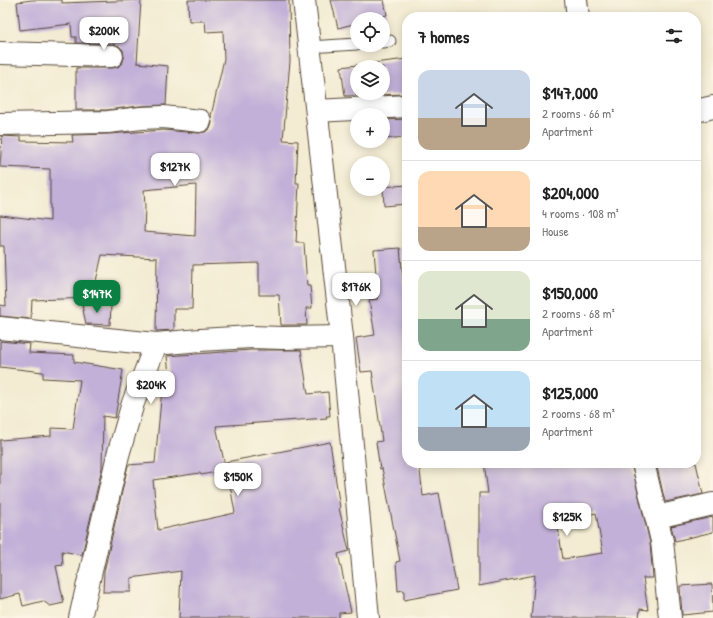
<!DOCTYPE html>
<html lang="en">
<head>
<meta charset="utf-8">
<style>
	:root { --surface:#fff; --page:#f6f6f6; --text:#222; --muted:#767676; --line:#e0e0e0; --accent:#0b8043 }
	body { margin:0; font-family:"Patrick Hand",sans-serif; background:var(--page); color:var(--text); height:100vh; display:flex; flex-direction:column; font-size:15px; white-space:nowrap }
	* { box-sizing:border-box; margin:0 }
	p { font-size:13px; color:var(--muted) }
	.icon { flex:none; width:22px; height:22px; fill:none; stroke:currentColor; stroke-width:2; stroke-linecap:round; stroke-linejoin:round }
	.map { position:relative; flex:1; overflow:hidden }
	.drawer { position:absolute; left:402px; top:12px; width:299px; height:456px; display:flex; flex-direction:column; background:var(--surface); border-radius:16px; box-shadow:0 2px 10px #0003 }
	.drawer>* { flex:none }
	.buttons { position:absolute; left:350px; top:12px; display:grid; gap:8px }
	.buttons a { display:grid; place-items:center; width:40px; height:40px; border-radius:50%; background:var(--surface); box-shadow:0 2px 10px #0003; font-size:20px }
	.price { position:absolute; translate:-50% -34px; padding:0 9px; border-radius:8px; background:#fff; color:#222; font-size:13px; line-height:26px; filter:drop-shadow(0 1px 2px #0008) }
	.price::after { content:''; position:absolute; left:50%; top:24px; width:12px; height:9px; margin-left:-6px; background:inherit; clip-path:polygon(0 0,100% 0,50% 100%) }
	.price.active { background:var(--accent); color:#fff }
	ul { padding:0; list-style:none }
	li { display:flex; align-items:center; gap:12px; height:100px; padding:0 16px }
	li+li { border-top:1px solid var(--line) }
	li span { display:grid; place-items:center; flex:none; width:112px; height:80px; border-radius:12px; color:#555 }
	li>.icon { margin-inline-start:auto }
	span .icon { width:48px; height:48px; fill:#fffc; stroke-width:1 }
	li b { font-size:17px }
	h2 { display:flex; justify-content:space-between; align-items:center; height:48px; padding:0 16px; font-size:17px }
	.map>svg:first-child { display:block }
</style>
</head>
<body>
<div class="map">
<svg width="713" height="618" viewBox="0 0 713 618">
	<rect width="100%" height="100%" fill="#fcf5e5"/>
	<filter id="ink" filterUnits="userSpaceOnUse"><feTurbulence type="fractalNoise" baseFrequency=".025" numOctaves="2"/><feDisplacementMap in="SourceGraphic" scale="8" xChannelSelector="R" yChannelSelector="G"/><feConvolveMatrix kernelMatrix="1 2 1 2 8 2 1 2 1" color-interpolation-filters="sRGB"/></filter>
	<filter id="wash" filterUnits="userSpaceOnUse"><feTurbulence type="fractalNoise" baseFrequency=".012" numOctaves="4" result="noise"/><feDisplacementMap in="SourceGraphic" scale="16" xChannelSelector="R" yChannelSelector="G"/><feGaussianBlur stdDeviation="0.9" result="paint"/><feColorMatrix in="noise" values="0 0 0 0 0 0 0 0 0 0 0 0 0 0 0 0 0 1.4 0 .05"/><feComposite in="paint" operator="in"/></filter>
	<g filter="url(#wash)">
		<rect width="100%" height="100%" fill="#f3ebd2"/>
		<g id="blocks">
			<g fill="#c2b0d8" fill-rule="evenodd">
				<path d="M32 0H62V3L141 0 137 63 168 66 166 105 140 106 107 110H76V68H112L118 67 123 62 124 57 123 50 119 46 112 44 76 43V37H72L71 24 20 30 17 2Z"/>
				<path d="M188 0H289L290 61 283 140 298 141 296 183H299L296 243H304L307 286H310L312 308H306L307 325H281L279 295H259V263L193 265 192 309H174V330L156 331 157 258 102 255 92 298 32 300 31 319 0 316V305L6 306 4 246H0V215L50 221V169L0 167 2 136 21 137V141L73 142 72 135H74L108 134 163 130 199 133 205 132 210 129 212 123 211 116 224 59 223 31 206 32 205 21H189ZM196 185 195 236 144 232 145 207 144 190Z"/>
				<path d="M331 0H384L387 15 372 19H357V23L338 28Z"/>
				<path d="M407 59V94L345 96 341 67ZM357 67H383V93H357Z"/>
				<path d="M407 119V137L383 139V120Z"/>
				<path d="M407 185V204L384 206 383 187Z"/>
				<path d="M400 248 404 289H407V463H419L423 496 439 493 457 590 404 600V590L398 591 396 562 400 561 382 468 380 469 376 442 382 441 372 371 361 372 356 338 375 335 369 300 378 299 374 250Z"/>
				<path d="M82 305H111L110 325 86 324Z"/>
				<path d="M0 341 30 344 29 353 74 355V362L123 370 115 418 103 416 102 468 82 555 62 551 63 565 56 566 64 603 50 606 43 601 23 606 20 594 0 599V440L51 436V428L73 429 80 380 43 378V372L0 367Z"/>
				<path d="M251 350H301L308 394 328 392 330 416H326L327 418 216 426 226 470 201 475 200 473 153 480 158 530 235 513 226 462 330 442 340 508H339L349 551 338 554 351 612 339 613V618H179L181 571 131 578V592H103L104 572 128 465 155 463 162 389 168 390 165 374H169L167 356Z"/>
				<path d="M484 463H631L650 543 653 578H643L648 610 640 609 639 618H531L535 575 479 586V493H488ZM596 513 603 553 563 559 557 522Z"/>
				<path d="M656 463H696L703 494 665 502Z"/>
				<path d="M713 517V532L675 541 671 526Z"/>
				<path d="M712 584 713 612 682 615 680 586Z"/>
			</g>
		</g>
	</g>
	<g filter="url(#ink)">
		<use href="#blocks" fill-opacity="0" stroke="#574739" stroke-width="1"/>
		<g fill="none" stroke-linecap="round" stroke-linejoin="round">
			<g stroke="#574739" stroke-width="13">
				<g id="service">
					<path d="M383 42 390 41"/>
					<path d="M309 47 357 44"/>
				</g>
			</g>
			<g stroke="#574739" stroke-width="24">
				<g id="minor">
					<path d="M304 0 342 337 368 618"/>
					<path d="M576 0 578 17"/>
					<path d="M0 53 112 56"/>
					<path d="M317 111 407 106"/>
					<path d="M696 111 713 107"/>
					<path d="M0 124 108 122 141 118 163 117 200 121"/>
					<path d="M0 328 156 344"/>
					<path d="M643 463 662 541 670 618"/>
					<path d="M657 517 713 504"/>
					<path d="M80 618 118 455 133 403 156 344 200 340 251 337 283 338 342 337"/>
				</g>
			</g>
			<use href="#service" stroke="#fff" stroke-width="11"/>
			<use href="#minor" stroke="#fff" stroke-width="22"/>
		</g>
	</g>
</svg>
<div class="buttons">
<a><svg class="icon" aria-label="locate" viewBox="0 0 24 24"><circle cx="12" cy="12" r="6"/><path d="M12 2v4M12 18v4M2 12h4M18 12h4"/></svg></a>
<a><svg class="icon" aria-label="layers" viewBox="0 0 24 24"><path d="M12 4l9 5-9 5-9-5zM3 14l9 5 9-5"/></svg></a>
<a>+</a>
<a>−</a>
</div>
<b class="price" style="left:104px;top:51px">$200K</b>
<b class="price" style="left:175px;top:187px">$127K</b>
<b class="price" style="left:356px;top:307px">$176K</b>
<b class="price active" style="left:97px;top:314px">$147K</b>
<b class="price" style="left:151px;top:405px">$204K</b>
<b class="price" style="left:238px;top:497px">$150K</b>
<b class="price" style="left:567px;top:537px">$125K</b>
<section class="drawer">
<h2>7 homes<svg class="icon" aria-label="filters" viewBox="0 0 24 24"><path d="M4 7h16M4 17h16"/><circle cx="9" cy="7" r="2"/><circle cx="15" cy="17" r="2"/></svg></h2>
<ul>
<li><span style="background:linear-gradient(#c9d6e8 60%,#b9a48a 0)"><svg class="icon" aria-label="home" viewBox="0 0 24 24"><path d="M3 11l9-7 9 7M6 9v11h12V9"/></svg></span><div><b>$147,000</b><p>2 rooms · 66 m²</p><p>Apartment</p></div></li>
<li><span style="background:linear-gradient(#ffd9b3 70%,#b9a48a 0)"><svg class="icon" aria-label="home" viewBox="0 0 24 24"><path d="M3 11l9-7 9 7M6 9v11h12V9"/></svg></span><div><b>$204,000</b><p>4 rooms · 108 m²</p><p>House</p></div></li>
<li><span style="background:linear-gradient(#dfe7d0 60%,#7fa58c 0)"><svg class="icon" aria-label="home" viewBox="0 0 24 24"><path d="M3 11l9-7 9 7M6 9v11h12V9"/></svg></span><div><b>$150,000</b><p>2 rooms · 68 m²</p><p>Apartment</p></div></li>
<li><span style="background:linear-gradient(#bfe0f5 70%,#9aa5b1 0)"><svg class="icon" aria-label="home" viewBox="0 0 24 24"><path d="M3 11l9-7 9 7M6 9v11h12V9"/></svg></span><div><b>$125,000</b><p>2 rooms · 68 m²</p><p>Apartment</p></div></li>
</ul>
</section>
</div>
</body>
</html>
